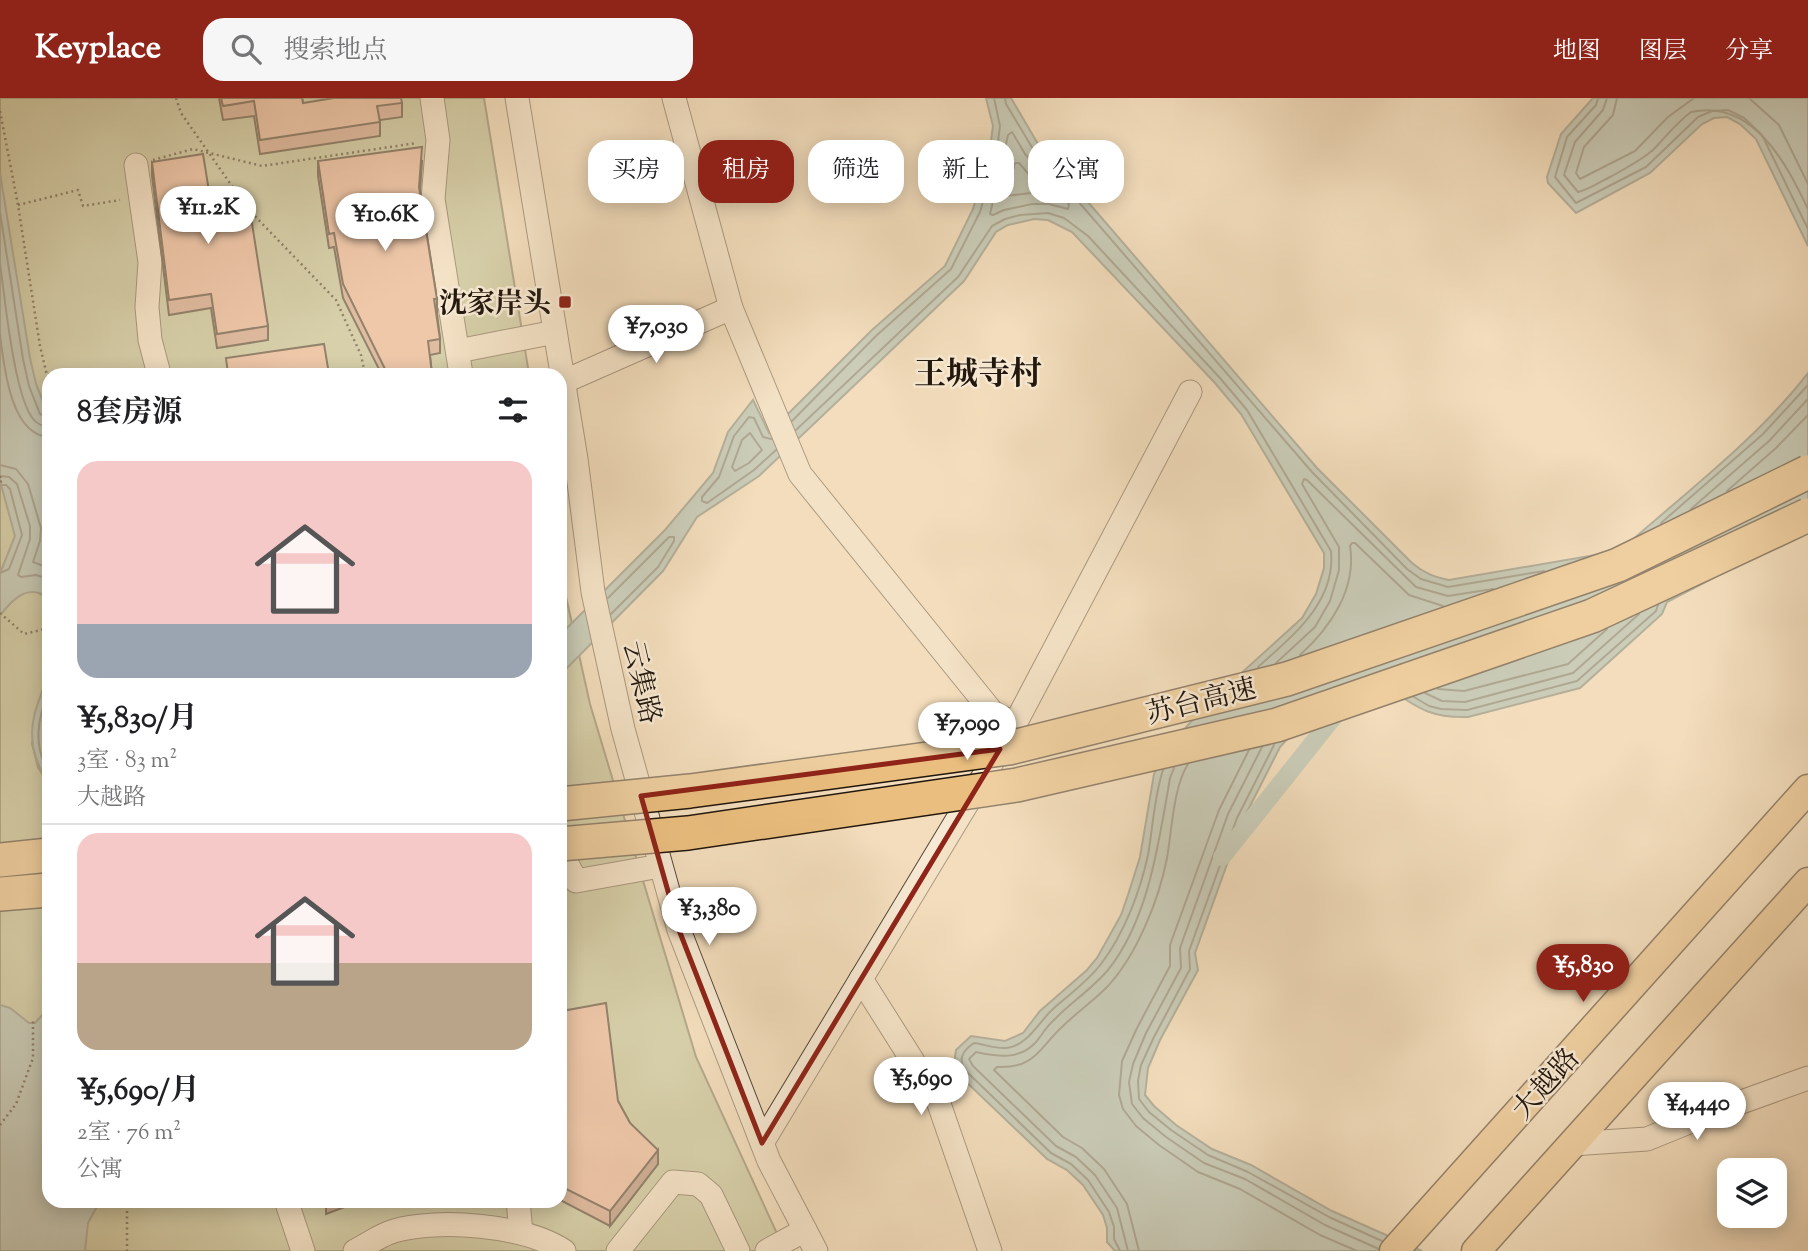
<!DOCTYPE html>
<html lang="zh">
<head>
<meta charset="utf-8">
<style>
	:root { --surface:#fff; --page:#f6f6f6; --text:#202124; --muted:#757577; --line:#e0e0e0; --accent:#8f2418 }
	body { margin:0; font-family:"Sorts Mill Goudy","Noto Serif SC",serif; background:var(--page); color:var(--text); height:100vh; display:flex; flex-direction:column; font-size:26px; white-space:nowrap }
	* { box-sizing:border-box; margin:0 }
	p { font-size:23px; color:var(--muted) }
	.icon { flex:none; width:38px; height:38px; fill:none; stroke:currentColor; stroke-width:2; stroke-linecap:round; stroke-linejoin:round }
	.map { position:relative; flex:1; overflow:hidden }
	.panel { position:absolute; left:42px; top:270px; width:525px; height:840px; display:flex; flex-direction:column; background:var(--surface); border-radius:21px; box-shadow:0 4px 18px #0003 }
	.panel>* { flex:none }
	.top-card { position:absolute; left:588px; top:42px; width:665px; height:63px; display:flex; gap:14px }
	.tools { position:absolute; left:1717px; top:1060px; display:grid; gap:14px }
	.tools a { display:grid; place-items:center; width:70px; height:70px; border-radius:14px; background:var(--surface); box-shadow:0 4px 18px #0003; font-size:35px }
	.price { position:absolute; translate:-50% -60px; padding:0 16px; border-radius:24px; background:#fff; color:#222; font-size:23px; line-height:46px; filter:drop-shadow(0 2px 4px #0008) }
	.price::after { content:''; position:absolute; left:50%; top:42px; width:21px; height:16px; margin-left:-10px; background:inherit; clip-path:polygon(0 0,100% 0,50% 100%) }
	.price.current { background:var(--accent); color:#fff }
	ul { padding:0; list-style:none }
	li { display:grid; align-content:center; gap:14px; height:371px; padding:0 35px }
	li+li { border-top:2px solid var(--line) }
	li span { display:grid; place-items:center; height:217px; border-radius:21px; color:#555 }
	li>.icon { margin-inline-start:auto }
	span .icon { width:126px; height:126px; fill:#fffc; stroke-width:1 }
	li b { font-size:30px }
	h2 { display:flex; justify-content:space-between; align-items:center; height:84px; padding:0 35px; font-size:30px }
	.tag { padding:0 24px; border-radius:21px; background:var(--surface); box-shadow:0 4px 18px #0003; font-size:24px; line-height:63px }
	.tag.current { background:var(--accent); color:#fff }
	header { display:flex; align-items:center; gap:42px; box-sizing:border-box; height:98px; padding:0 35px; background:var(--accent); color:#fff }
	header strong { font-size:33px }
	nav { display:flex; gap:38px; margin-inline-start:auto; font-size:24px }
	.search { width:490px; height:63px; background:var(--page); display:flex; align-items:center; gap:18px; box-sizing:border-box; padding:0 24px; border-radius:21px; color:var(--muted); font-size:26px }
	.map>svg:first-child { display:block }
</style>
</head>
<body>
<header>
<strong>Keyplace</strong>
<div class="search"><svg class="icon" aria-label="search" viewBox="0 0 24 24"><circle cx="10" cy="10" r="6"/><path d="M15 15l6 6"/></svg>搜索地点</div>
<nav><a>地图</a><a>图层</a><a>分享</a></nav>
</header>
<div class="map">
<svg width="1808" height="1153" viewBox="0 0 1808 1153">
	<rect width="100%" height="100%" fill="#f3ddbc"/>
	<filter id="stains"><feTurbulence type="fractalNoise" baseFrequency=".00286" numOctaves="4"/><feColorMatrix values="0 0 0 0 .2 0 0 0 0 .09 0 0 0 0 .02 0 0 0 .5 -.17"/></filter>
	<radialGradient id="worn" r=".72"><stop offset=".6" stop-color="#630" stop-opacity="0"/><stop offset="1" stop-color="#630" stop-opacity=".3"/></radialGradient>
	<g fill="#b5c295" stroke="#6c6c51" stroke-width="2">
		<path d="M0 0H484L529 276H49V370L0 214Z"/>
		<path d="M0 372 15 438 0 476Z"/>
		<path d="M560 472 590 606 696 959 785 1153H61L78 1103 560 1102Z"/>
		<path d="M29 493H35L49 500V580L42 593 32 646 38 669 49 687V910L35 925 0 1039V517L17 497Z"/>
	</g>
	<g fill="#9cbbb6" stroke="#6b7972" stroke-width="2">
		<path d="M986 0H1011L1038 46 1317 370 1412 465C1424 475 1434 479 1449 482L1607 455 1622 451C1685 395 1756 342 1808 275V431L1667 504 1662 516 1580 590 1468 619C1434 620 1420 612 1393 593L1307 619 1280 649 1243 722 1195 855 1198 872 1160 942 1148 970 1145 997 1154 1008 1176 1027 1212 1051 1251 1067 1332 1113 1422 1153H1115L1107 1144V1130L1103 1117 1083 1087 1067 1072 1047 1061 961 979 954 966 956 952 971 938 1005 943 1023 935 1040 913 1087 872 1097 860 1121 817 1128 797 1140 759 1154 676 1159 664 1166 652 1203 610 1302 520 1316 496 1324 470V455L1241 316 1215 285 1072 134 1048 122 1034 121 1008 127 996 134 964 183 759 378 697 419 663 473 560 577V537L665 432 713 375 728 334 753 302 769 335 872 232 945 168 973 111 989 57 993 28Z"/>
		<path d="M1593 0H1808V148L1756 41 1740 26 1727 19 1714 20 1702 26 1650 75 1576 115 1548 85 1547 79 1561 36Z"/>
		<path d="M0 75 30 260 36 286 49 318V500C28 485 14 500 0 517V476L15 438 0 383Z"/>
		<path d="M49 580V687C25 648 28 620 49 580Z"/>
		<path d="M0 907 10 910 29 925H35L49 910V1102L100 1103 88 1125 85 1153H0Z"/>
	</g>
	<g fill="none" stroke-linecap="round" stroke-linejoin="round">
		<g stroke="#5f6962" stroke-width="2">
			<path d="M1005 0 1006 6 1033 51 1312 374 1407 471 1421 481 1448 489 1544 473"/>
			<path d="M1598 0 1596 7 1567 39 1555 79 1576 105 1646 69 1698 19 1712 13 1728 12 1744 20 1762 37 1808 131"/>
			<path d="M1607 0 1603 12 1575 44 1564 77 1578 94C1589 92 1601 83 1612 78 1626 70 1640 63 1653 52 1666 39 1676 25 1691 14 1754 0 1788 69 1808 111"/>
			<path d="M1617 0 1613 17 1584 49 1576 75 1580 81 1635 53 1668 19 1694 0"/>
			<path d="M1749 0 1779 27 1808 86"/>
			<path d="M1012 34 1025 56 1069 106 1068 111 1049 106H1032L1004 112 993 117 990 116 1008 37Z"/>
			<path d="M1015 65H1019L1040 89V94L1006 98Z"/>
			<path d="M0 114 23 261 29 288 40 316 49 319"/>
			<path d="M0 166C5 199 14 300 34 322 38 327 43 328 49 328"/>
			<path d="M0 237C4 267 10 337 49 339"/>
			<path d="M792 323 877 237 951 171 980 114 996 59 1000 28 994 0"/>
			<path d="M796 332 958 179 992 128 1005 121 1020 117 1048 115 1064 120 1088 138 1220 280 1247 312 1331 453C1336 505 1292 538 1258 569"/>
			<path d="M750 335 762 352 749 365 735 373 732 369 742 342Z"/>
			<path d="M771 341 763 339 754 320 749 319 734 338 719 379 702 399V403L707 405 754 372 776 352"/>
			<path d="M0 367 16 371 28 386 41 430 40 443 33 464 49 470"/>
			<path d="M0 378 9 379 17 386 30 428V441L18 477 21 479 36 477 49 481"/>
			<path d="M0 387H6L10 391 22 437 9 471 0 475"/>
			<path d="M1727 393 1776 350 1808 317"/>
			<path d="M1691 411 1769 343 1808 301"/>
			<path d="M1661 425 1763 336 1808 287"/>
			<path d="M608 500 669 439H674V443L658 469 611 516"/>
			<path d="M1300 557C1330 530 1357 491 1350 448L1352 445H1355L1409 497 1443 508"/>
			<path d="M1276 565 1315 529 1330 503 1339 472V449L1302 386 1304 381 1307 382 1416 489 1448 498 1493 491"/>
			<path d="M1438 591 1464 593 1568 566 1607 531"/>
			<path d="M49 595C37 620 33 649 49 674"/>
			<path d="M1425 595 1442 603 1465 604 1573 575 1639 516"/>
			<path d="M1414 599 1429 608 1441 611 1467 612 1577 583 1656 513 1658 507"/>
			<path d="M1274 647 1237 720 1189 853 1190 871 1154 939 1141 967 1138 983 1139 1001 1149 1014 1171 1032 1208 1057 1248 1074 1329 1119 1382 1143"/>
			<path d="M1262 649 1228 716 1180 850 1181 870 1146 935 1133 966 1129 984 1132 1006 1143 1020 1166 1039 1204 1065 1245 1081 1325 1127 1379 1151"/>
			<path d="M1249 652 1219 712 1170 847V868L1137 930 1122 963 1119 997 1123 1011 1136 1028 1159 1047 1198 1074 1240 1091 1320 1137 1357 1153"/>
			<path d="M1120 1153 1114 1141V1129L1109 1114 1088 1082 1071 1066 1051 1055 967 974C957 962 962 953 974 945 984 946 995 951 1006 950 1028 948 1039 923 1054 910 1070 896 1088 883 1101 866 1124 836 1140 794 1148 757 1153 729 1154 699 1163 672"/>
			<path d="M1128 1153 1117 1110 1095 1077 1076 1059 1056 1048 973 968 969 961 976 954C998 959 1020 962 1036 944 1042 937 1046 929 1053 923 1070 905 1092 891 1108 872 1149 821 1159 743 1170 680L1174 670"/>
			<path d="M1139 1153 1127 1106 1104 1071 1082 1050 1063 1039 994 972 997 969C1035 971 1039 950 1062 929 1076 915 1092 904 1106 890 1136 859 1159 802 1167 760 1172 732 1173 690 1188 666"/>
		</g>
		<path stroke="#9cbbb6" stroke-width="18" d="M1222 759 1340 611"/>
		<g stroke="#564839" stroke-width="25">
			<g id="minor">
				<path d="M432 0 438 42 433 101 461 276"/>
				<path d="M517 0 576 361 593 494 623 631 679 832 769 1063 816 1153"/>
				<path d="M674 0 731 210 800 376 993 615 1015 626"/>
				<path d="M136 67 150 164 147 209 150 242 159 276"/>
				<path d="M458 253 555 234"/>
				<path d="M563 284 731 210"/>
				<path d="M560 753 576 783 660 768"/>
				<path d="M861 881 938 1003 990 1153"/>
				<path d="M762 1045 1015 626 1190 294"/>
				<path d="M1572 1046 1647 1041 1711 1015 1808 980"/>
				<path d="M286 1102 303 1153"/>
				<path d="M518 1102 521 1135"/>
				<path d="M355 1153C367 1147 380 1137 394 1133 438 1120 525 1127 564 1153"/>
				<path d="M618 1153 673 1084 698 1086 711 1097 738 1153"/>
				<path d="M767 1153 805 1132"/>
			</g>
		</g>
		<g stroke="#22170d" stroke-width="31">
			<g id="major">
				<path d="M1394 1153 1808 691"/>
				<path d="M1476 1153 1808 784"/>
			</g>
		</g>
		<g stroke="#22170d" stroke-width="36">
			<g id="highway">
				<path d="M0 762 49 757"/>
				<path d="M0 796 49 792"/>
			</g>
		</g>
		<g stroke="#22170d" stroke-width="2.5" stroke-dasharray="2 3.5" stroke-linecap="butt">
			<path d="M0 13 18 107 40 248 49 286"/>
			<path d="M153 62 193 51 262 68 417 45"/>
			<path d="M18 107 78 92 83 108 120 102"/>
			<path d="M0 378 2 383 0 384"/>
			<path d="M0 515 24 536 49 530"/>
			<path d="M0 1027 16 1006 33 960V923"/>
			<path d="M127 1102V1153"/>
		</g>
		<use href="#minor" stroke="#f7e9d3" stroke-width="23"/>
		<use href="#major" stroke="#eabe7e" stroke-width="28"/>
		<use href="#highway" stroke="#eabe7e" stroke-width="33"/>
		<g stroke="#22170d" stroke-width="36" stroke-linecap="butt">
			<g id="highway-bridge">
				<path d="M560 706 690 693 1009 650 1287 581 1618 467 1808 374"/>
				<path d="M560 746 688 735 1017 687 1277 627 1592 518 1808 417"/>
			</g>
		</g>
		<path stroke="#22170d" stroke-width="2.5" stroke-dasharray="2 3.5" stroke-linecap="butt" d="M176 0 181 15 248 111 336 202 361 257 365 276"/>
		<use href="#highway-bridge" stroke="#eabe7e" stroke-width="33"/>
	</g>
	<g fill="#ca9681" stroke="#22170d" stroke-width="2">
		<path d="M219 0H302L303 5H402V19L380 22V38L260 56 254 18 223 22Z"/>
		<path d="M318 63H422L420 93 437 201V215L440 241V255L430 257 432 276H375V272L379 271 343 200 334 149 329 150 318 78Z"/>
		<path d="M152 64 212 112 268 228V242L217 250 211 210 169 217 152 78Z"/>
		<path d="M560 895 562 913 618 1003 630 1025 658 1066 610 1128 560 1102Z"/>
	</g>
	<g fill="#a47a69" stroke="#22170d" stroke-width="2">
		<path d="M658 1052V1066L610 1128V1113Z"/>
		<path d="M326 1102H363L326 1116Z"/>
	</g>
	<g fill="#ebaf96" stroke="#22170d" stroke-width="2">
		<path d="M221 0H302L303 5 334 0H401L402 5 377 8 380 24 260 42 254 3 223 8Z"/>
		<path d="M422 49 419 89 437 201H434L440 241 428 243 432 276H376L375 272 385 271 343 186 334 135 329 136 318 63Z"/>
		<path d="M203 56 212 112 249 106 268 228 217 236 211 196 169 202 152 64Z"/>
		<path d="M324 246 329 276H228L226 260Z"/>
		<path d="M560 895 562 913 606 905 618 1003 630 1025 658 1052 610 1113 560 1088Z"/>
	</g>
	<path d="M0 0H1808V1153H0ZM1000 651 762 1045 679 832 641 698Z" fill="#f3ddbc" fill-opacity=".55" fill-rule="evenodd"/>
	<path fill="none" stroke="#8f2418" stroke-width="5" stroke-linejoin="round" d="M1000 651 762 1045 679 832 641 698Z"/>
	<rect fill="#8f2418" stroke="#f7e9d3" stroke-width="2.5" x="558" y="197" width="14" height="14" rx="3.5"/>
	<g text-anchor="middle" stroke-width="5" stroke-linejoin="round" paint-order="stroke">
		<g font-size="28" font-weight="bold" fill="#22170d" stroke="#f7e9d3" text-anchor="end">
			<text x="551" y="214">沈家岸头</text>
		</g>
		<g font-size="28" fill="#22170d" stroke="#f7e9d3">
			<text transform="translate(643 584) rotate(77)" y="10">云集路</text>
			<text transform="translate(1201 602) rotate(-14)" y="10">苏台高速</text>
			<text transform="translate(1545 985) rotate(-48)" y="10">大越路</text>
		</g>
		<g font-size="32" font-weight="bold" fill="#22170d" stroke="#f7e9d3">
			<text x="978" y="286">王城寺村</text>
		</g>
	</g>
	<rect width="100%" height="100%" filter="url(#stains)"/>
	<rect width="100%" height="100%" fill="url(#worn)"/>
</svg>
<div class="tools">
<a><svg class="icon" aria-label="layers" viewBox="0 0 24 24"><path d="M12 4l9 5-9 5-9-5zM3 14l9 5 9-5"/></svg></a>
</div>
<b class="price" style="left:208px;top:148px">¥11.2K</b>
<b class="price" style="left:385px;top:155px">¥10.6K</b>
<b class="price" style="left:656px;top:267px">¥7,030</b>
<b class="price" style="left:967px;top:664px">¥7,090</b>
<b class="price" style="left:709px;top:849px">¥3,380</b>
<b class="price current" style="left:1583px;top:906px">¥5,830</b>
<b class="price" style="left:921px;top:1019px">¥5,690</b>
<b class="price" style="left:1697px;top:1044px">¥4,440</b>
<div class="top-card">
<a class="tag">买房</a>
<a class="tag current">租房</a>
<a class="tag">筛选</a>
<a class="tag">新上</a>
<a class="tag">公寓</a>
</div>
<section class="panel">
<h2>8套房源<svg class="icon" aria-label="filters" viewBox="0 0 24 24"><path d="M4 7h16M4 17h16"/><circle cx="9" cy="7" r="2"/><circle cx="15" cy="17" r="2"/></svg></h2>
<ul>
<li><span style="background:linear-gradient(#f6c9c9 75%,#9aa5b1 0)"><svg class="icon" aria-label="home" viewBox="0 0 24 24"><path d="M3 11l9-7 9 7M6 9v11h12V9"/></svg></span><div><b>¥5,830/月</b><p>3室 · 83 m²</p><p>大越路</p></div></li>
<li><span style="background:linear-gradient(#f6c9c9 60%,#b9a48a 0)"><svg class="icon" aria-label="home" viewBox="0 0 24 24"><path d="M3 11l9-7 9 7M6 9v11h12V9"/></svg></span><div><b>¥5,690/月</b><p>2室 · 76 m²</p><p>公寓</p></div></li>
</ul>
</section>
</div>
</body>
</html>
